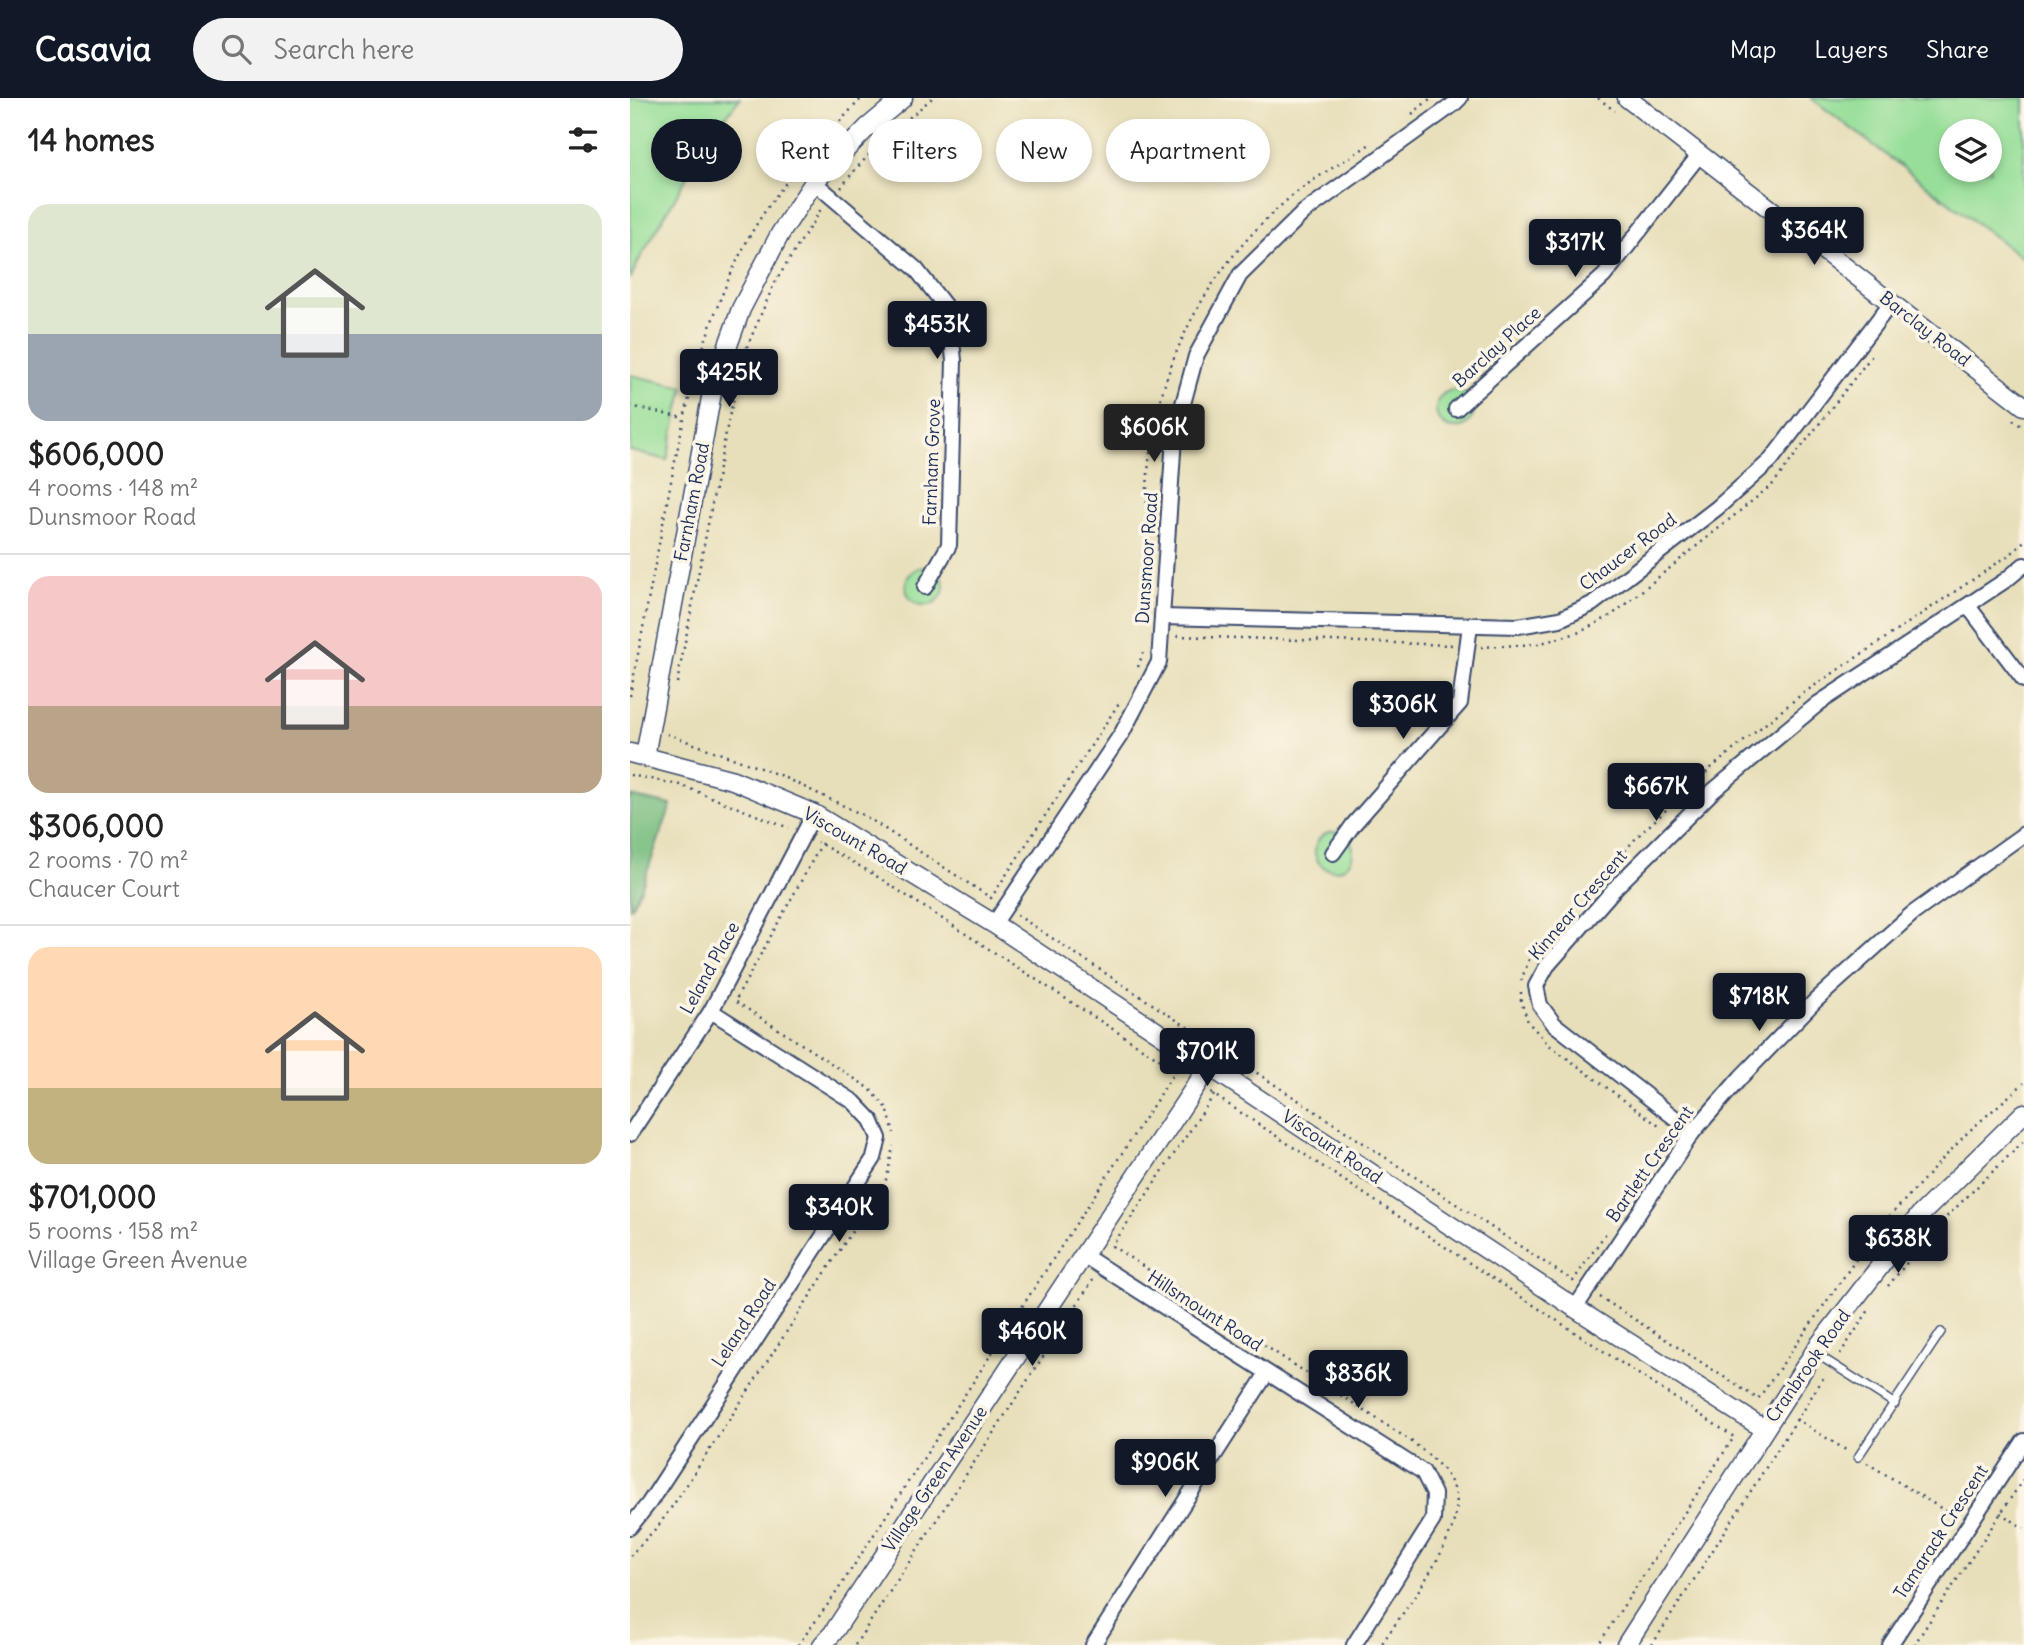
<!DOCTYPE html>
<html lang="en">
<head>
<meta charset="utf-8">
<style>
	:root { --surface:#fff; --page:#f2f2f2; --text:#222; --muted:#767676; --line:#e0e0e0; --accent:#111827 }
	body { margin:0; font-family:Delius,sans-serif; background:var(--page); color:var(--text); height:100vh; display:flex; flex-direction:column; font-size:26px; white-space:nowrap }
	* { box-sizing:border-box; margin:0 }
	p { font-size:23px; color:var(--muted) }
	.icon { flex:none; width:38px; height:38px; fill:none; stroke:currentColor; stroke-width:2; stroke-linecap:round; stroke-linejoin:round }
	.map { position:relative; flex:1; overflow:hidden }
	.sheet { display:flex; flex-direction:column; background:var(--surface); width:630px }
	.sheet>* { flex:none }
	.top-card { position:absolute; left:21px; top:21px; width:665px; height:63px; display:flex; gap:14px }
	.tools { position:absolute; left:1309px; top:21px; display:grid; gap:14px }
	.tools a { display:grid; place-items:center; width:63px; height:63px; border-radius:50%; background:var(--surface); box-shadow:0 4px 10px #0003; font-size:35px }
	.price { position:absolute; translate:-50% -60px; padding:0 16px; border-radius:7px; background:var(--accent); color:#fff; font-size:23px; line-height:46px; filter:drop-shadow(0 2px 4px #0008) }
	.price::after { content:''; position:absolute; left:50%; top:42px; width:21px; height:16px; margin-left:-10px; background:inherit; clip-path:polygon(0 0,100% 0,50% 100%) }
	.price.on { background:#222; color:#fff }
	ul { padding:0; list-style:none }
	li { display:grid; align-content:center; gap:14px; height:371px; padding:0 28px }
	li+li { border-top:2px solid var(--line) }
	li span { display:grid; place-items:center; height:217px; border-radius:21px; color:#555 }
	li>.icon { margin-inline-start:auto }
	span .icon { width:126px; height:126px; fill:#fffc; stroke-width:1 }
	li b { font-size:30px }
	h2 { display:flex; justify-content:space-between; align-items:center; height:84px; padding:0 28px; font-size:30px }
	.chip { padding:0 24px; border-radius:32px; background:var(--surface); box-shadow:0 4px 10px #0003; font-size:24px; line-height:63px }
	.chip.on { background:var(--accent); color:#fff }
	header { display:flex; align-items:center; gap:42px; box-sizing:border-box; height:98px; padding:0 35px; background:var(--accent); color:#fff }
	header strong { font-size:33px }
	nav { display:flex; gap:38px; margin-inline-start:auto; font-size:24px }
	.search { width:490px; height:63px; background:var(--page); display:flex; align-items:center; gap:18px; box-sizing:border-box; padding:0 24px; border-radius:38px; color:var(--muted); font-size:26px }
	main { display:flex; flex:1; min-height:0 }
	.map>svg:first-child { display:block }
</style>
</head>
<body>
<header>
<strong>Casavia</strong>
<div class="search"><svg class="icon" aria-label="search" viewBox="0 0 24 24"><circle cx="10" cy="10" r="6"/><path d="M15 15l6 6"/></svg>Search here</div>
<nav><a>Map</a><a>Layers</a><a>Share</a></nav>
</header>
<main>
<section class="sheet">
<h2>14 homes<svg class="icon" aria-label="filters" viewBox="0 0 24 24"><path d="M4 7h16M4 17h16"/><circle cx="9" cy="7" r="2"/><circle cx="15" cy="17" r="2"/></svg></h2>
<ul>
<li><span style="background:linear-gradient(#dfe7d0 60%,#9aa5b1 0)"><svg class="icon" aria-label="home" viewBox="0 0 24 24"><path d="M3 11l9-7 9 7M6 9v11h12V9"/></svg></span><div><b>$606,000</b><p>4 rooms · 148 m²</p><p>Dunsmoor Road</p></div></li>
<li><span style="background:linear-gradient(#f6c9c9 60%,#b9a48a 0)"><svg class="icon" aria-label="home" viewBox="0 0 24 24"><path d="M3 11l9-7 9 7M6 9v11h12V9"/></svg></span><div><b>$306,000</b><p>2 rooms · 70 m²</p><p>Chaucer Court</p></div></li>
<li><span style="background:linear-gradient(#ffd9b3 65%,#c2b280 0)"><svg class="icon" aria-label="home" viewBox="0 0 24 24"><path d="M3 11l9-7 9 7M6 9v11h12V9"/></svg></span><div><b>$701,000</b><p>5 rooms · 158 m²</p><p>Village Green Avenue</p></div></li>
</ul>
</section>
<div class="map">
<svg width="1394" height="1547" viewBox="0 0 1394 1547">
	<rect width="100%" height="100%" fill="#fcf5e5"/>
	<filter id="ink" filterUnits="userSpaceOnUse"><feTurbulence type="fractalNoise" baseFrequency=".0143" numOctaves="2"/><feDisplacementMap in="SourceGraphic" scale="14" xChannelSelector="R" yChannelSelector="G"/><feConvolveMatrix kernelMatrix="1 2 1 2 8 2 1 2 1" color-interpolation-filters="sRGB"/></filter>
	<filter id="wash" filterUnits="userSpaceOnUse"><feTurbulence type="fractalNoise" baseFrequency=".00686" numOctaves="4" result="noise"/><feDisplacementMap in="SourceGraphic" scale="28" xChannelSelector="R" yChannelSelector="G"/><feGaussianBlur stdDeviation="1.57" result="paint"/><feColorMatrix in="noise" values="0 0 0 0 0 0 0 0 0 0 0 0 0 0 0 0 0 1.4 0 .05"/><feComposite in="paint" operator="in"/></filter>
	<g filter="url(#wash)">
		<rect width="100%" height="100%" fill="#e7dfba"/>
		<g fill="#97df99" stroke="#59877c" stroke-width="2" fill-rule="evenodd">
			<path d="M0 0H110L79 41 9 162 0 182Z"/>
			<path d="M1181 0H1394V161ZM1321 33H1360V72H1321Z"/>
			<path d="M0 277 54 289 37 362 0 353Z"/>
			<circle cx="825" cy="311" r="19"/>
			<circle cx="295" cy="488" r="19"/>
			<circle cx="704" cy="753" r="19"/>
		</g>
		<path fill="#79be81" stroke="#4a7670" stroke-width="2" d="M0 698 41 707 11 791 0 811Z"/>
	</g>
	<g filter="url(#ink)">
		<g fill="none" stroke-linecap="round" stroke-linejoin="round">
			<g stroke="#3a496c" stroke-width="10">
				<g id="service">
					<path d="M1185 1255 1265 1306"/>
					<path d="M1228 1359 1311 1234"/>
				</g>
			</g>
			<g stroke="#3a496c" stroke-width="18">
				<g id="minor">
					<path d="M184 84 286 171 319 213 324 263 319 447 295 489"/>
					<path d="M826 311 974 178 1070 56"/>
					<path d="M1338 508 1394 582"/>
					<path d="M532 519 888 528 930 521 962 506 1087 410 1141 362 1261 205"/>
					<path d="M703 755 723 727 830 605 840 527"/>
					<path d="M364 826 492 635 529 564 544 339 566 258 610 177 674 114 824 6 830 0"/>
					<path d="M1063 1034 924 926 910 907 906 888 917 868 987 788 1083 693 1189 605 1376 482 1394 467"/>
					<path d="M0 1036 81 913 184 716"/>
					<path d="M453 1157 793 1374 804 1396 803 1422 724 1547"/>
					<path d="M945 1210 1063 1034 1111 979 1185 903 1282 816 1394 736"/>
					<path d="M0 1429 19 1405 244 1060 249 1040 241 1022 224 1004 81 913"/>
					<path d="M463 1547 637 1275"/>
					<path d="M1260 1547 1394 1343"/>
				</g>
			</g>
			<g stroke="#3a496c" stroke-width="21">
				<g id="tertiary">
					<path d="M997 0 1394 308"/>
					<path d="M0 655 103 682 184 716 364 826 945 1210 1134 1331"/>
					<path d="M15 658 83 289 111 211 150 136 184 84 237 30 273 0"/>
					<path d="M192 1547 203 1535 579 968"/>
					<path d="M996 1547 1189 1247 1289 1118 1394 1015"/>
				</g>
			</g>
			<g stroke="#3a496c" stroke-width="2.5" stroke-dasharray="2 5" stroke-linecap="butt">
				<path d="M968 0 985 13"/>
				<path d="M782 16 801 0"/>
				<path d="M211 90C236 55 270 28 302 0"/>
				<path d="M0 308 53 320"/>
				<path d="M1383 322 1394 330"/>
				<path d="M516 517C517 466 514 414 519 364 530 260 578 171 656 103 681 81 712 65 740 46"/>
				<path d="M547 538 824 547"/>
				<path d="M851 549 908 546 950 534 982 517 1143 386 1243 256"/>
				<path d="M508 569 513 555"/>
				<path d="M47 585 99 319 117 249 144 186 191 111"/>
				<path d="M0 598C12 535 24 472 36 410 54 314 72 228 118 141 145 91 193 41 232 0"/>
				<path d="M37 636 149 677 235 718 361 800 491 602"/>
				<path d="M0 677 50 687 159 730"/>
				<path d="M192 745 105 903 239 990 257 1010 264 1035"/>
				<path d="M387 817 943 1183 976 1135"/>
				<path d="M891 883 899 861 1007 739 1081 670 1172 596 1360 470 1386 452 1394 443"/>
				<path d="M891 894V903L898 924 919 947 1029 1028"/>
				<path d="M581 995 1104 1339 968 1547"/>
				<path d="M584 997 482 1148 781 1343C799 1357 815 1369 824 1390 841 1430 773 1513 751 1547"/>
				<path d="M1258 1188 1306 1129 1394 1043"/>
				<path d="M970 1199 1128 1301 1246 1133 1338 1034 1394 985"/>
				<path d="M1210 1256 1239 1212"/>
				<path d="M1166 1321 1219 1354"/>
				<path d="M1237 1365 1327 1420"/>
				<path d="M1370 1415 1394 1430"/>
				<path d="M0 1458 29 1427 50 1397 257 1080 263 1048"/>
				<path d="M168 1547 204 1498 546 972 240 774 187 744"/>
				<path d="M225 1547 463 1182"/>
				<path d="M1022 1547 1196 1276"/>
				<path d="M1284 1547 1394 1380"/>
			</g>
			<use href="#service" stroke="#fff" stroke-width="7"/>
			<use href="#minor" stroke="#fff" stroke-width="14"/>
			<use href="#tertiary" stroke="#fff" stroke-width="18"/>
		</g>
	</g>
	<g text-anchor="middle" stroke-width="7" stroke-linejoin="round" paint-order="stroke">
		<g font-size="18" fill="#1b2f5e" stroke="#fcf5e5">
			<text transform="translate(1295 231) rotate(38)" y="6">Barclay Road</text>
			<text transform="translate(867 249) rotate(-42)" y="6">Barclay Place</text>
			<text transform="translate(302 364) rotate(-88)" y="6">Farnham Grove</text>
			<text transform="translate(62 404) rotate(-79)" y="6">Farnham Road</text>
			<text transform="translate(998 454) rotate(-37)" y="6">Chaucer Road</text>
			<text transform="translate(517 460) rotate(-86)" y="6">Dunsmoor Road</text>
			<text transform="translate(225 743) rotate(30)" y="6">Viscount Road</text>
			<text transform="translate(948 807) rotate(-49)" y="6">Kinnear Crescent</text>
			<text transform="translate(80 870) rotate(-61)" y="6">Leland Place</text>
			<text transform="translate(702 1049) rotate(34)" y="6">Viscount Road</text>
			<text transform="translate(1020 1066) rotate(-55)" y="6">Bartlett Crescent</text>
			<text transform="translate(575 1213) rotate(33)" y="6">Hillsmount Road</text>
			<text transform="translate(114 1225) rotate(-57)" y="6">Leland Road</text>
			<text transform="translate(1178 1268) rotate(-55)" y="6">Cranbrook Road</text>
			<text transform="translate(305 1381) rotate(-56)" y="6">Village Green Avenue</text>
			<text transform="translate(1311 1434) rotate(-57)" y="6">Tamarack Crescent</text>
		</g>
	</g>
</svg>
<div class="tools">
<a><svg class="icon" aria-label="layers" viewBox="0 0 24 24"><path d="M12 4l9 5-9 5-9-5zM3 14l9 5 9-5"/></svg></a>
</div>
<b class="price" style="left:1184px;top:169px">$364K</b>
<b class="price" style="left:945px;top:181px">$317K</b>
<b class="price" style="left:307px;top:263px">$453K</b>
<b class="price" style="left:99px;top:311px">$425K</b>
<b class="price on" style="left:524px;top:366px">$606K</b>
<b class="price" style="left:773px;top:643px">$306K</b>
<b class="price" style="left:1026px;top:725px">$667K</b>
<b class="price" style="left:1129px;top:935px">$718K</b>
<b class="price" style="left:577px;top:990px">$701K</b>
<b class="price" style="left:209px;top:1146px">$340K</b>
<b class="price" style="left:1268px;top:1177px">$638K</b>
<b class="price" style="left:402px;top:1270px">$460K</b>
<b class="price" style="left:728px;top:1312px">$836K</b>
<b class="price" style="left:535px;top:1401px">$906K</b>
<div class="top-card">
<a class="chip on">Buy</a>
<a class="chip">Rent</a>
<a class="chip">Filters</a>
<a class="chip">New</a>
<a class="chip">Apartment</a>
</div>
</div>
</main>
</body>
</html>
